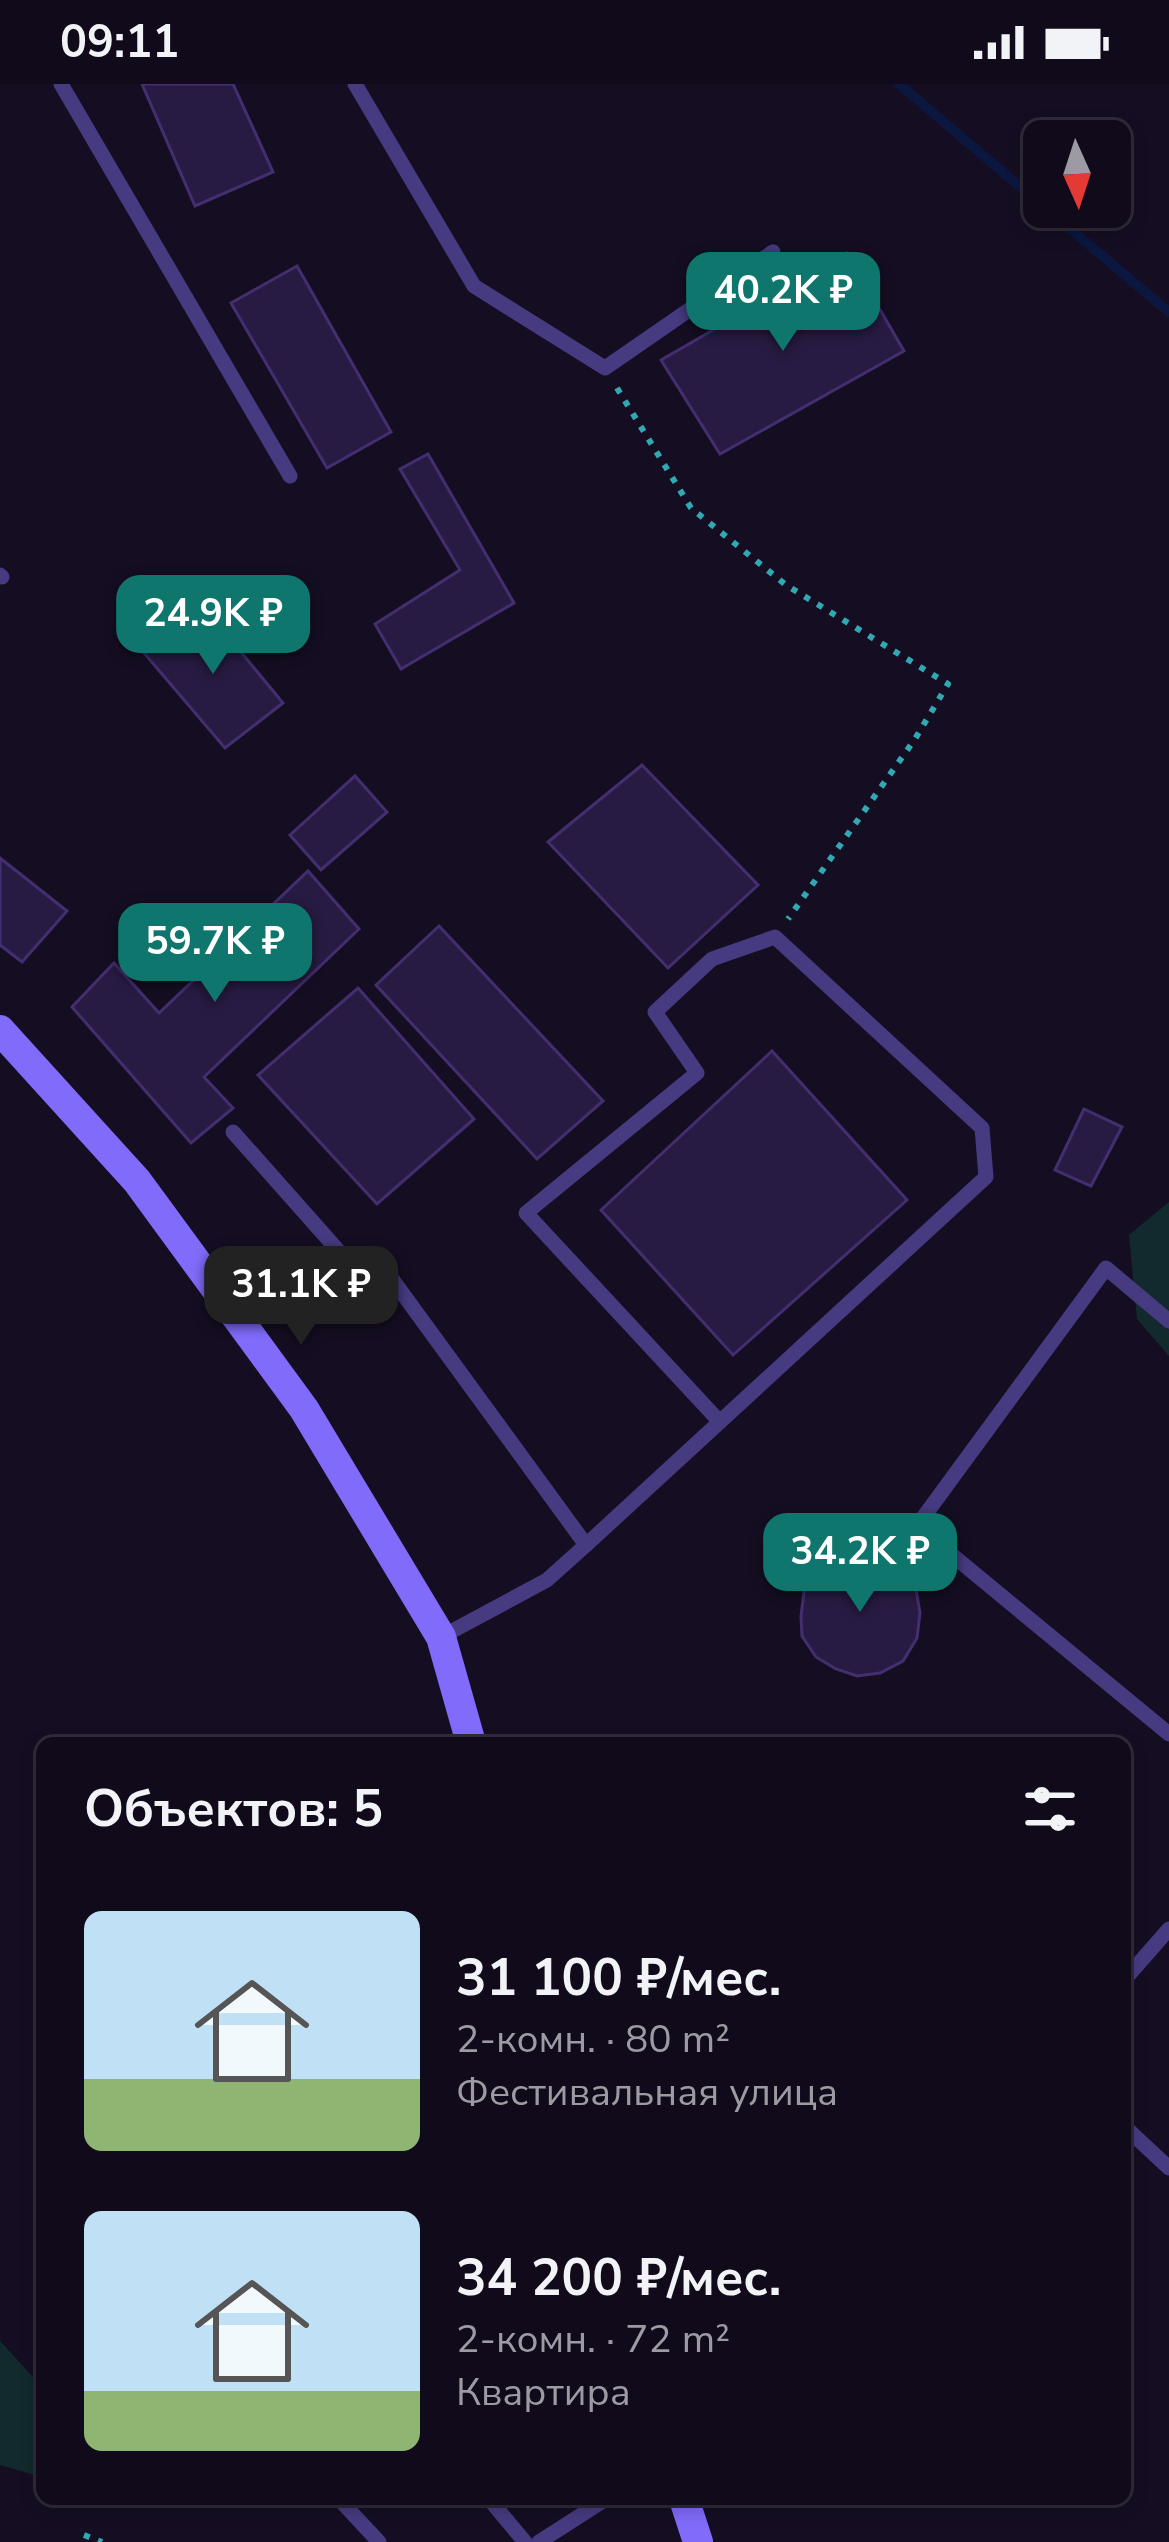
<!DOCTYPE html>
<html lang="ru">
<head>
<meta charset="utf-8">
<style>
	:root { --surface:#100a1a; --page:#191323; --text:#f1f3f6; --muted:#9c9aa2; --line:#302b39; --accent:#0f766e }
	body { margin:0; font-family:"Nunito Sans",sans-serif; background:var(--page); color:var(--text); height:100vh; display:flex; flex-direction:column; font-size:45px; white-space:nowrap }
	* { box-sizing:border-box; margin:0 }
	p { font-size:39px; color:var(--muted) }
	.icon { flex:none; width:66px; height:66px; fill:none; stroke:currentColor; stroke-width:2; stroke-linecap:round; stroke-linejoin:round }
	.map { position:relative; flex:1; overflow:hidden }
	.side { position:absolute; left:36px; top:1653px; width:1095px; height:768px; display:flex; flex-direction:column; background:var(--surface); border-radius:18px; box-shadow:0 6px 18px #0003,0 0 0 3px var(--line) }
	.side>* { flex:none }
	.needle { width:78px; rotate:177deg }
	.buttons { position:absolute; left:1023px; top:36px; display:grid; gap:24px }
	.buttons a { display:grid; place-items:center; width:108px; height:108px; border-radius:18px; background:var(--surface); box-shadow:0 6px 18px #0003,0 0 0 3px var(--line); font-size:60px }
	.price { position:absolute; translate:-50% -102px; padding:0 27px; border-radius:24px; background:var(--accent); color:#fff; font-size:39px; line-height:78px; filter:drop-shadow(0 3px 6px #0008) }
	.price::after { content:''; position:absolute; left:50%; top:72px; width:36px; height:27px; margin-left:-18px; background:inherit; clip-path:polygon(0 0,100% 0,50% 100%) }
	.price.on { background:#222; color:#fff }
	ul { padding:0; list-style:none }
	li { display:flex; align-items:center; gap:36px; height:300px; padding:0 48px }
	li span { display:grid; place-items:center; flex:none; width:336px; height:240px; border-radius:18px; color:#555 }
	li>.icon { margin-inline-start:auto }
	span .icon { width:144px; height:144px; fill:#fffc; stroke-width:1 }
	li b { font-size:51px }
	h2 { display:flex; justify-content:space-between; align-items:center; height:144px; padding:0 48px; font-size:51px }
	.status { display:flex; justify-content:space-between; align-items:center; height:84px; padding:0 60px; background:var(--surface); direction:ltr }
	.status svg { height:33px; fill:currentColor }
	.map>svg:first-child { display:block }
</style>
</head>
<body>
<div class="status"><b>09:11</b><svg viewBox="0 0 49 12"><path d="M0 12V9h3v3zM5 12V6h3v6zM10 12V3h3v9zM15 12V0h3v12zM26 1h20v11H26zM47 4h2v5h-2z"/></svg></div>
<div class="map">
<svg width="1169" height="2458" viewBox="0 0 1169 2458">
	<rect width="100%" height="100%" fill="#150e23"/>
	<g fill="#122a2d">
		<path d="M1169 1118V1272L1137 1235 1129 1151Z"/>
		<path d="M0 2257 42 2303V2393L0 2381Z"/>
	</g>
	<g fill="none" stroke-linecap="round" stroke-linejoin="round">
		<g stroke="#0b173f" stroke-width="10">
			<path d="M899 0 1044 123"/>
			<path d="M1044 123 1169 228"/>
		</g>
	</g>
	<g fill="#281b43" stroke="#432e6f" stroke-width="3">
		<path d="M142 0H233L273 88 195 122Z"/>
		<path d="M847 169 904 267 720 370 661 276Z"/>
		<path d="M297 182 391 348 327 384 231 219Z"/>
		<path d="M428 370 514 519 401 585 375 540 460 486 400 385Z"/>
		<path d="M202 521 283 619 225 664 144 569Z"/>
		<path d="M642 681 758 801 668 884 548 758Z"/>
		<path d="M355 692 387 728 321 786 290 751Z"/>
		<path d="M0 774 67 827 22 878 0 861Z"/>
		<path d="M308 787 359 845 204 993 233 1024 191 1059 72 923 114 879 159 929Z"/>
		<path d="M439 842 603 1017 537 1075 376 901Z"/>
		<path d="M358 904 474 1035 377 1120 258 991Z"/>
		<path d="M772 967 907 1116 733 1271 601 1126Z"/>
		<path d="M1084 1025 1122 1043 1091 1102 1055 1086Z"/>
		<path d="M854 1473H883L902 1487 916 1505 920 1529 917 1554 903 1577 880 1589 857 1592 836 1585 816 1573 802 1552 801 1532 804 1508 815 1488 837 1476Z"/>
	</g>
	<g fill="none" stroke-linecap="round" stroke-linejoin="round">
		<g stroke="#31a9b2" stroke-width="6" stroke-dasharray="6 9" stroke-linecap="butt">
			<path d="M617 304 691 424 786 501 948 600 915 655 788 835"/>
			<path d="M84 2451 102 2458"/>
		</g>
		<g stroke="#463b81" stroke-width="15">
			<path d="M61 0 290 392"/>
			<path d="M355 0 474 202 605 284 773 168"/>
			<path d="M0 491 2 493"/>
			<path d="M233 1048 343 1172 384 1184 586 1461"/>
			<path d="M1169 1237 1106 1184 917 1442 1169 1650"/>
			<path d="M441 1553 547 1496 586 1461 986 1093 982 1044 775 853 712 875 655 928 697 989 526 1129 720 1338"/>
			<path d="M1125 1895 1169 1845"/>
			<path d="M1125 2043 1169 2084"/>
			<path d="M339 2415 379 2458"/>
			<path d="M489 2415 525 2458"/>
			<path d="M539 2458 606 2415"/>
		</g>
		<g stroke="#816bfb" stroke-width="30">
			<path d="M0 946 137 1097 304 1325 441 1553 471 1659"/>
			<path d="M684 2415 698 2458"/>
		</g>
	</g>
</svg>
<div class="buttons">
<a><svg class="needle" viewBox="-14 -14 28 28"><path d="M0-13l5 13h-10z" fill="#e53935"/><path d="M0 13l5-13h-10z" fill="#9c9aa2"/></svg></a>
</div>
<b class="price" style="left:783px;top:270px">40.2K ₽</b>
<b class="price" style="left:213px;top:593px">24.9K ₽</b>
<b class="price" style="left:215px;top:921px">59.7K ₽</b>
<b class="price on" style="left:301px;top:1264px">31.1K ₽</b>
<b class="price" style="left:860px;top:1531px">34.2K ₽</b>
<section class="side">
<h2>Объектов: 5<svg class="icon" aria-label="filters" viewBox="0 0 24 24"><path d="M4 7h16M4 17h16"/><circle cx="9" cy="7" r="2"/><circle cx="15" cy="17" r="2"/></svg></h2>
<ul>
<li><span style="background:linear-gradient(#bfe0f5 70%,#8fb573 0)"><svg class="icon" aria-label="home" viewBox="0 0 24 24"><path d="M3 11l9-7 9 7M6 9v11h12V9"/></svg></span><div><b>31 100 ₽/мес.</b><p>2-комн. · 80 m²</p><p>Фестивальная улица</p></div></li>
<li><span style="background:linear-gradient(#bfe0f5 75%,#8fb573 0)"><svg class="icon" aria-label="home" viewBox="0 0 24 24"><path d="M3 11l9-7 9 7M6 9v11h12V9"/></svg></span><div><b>34 200 ₽/мес.</b><p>2-комн. · 72 m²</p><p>Квартира</p></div></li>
</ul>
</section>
</div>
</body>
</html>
